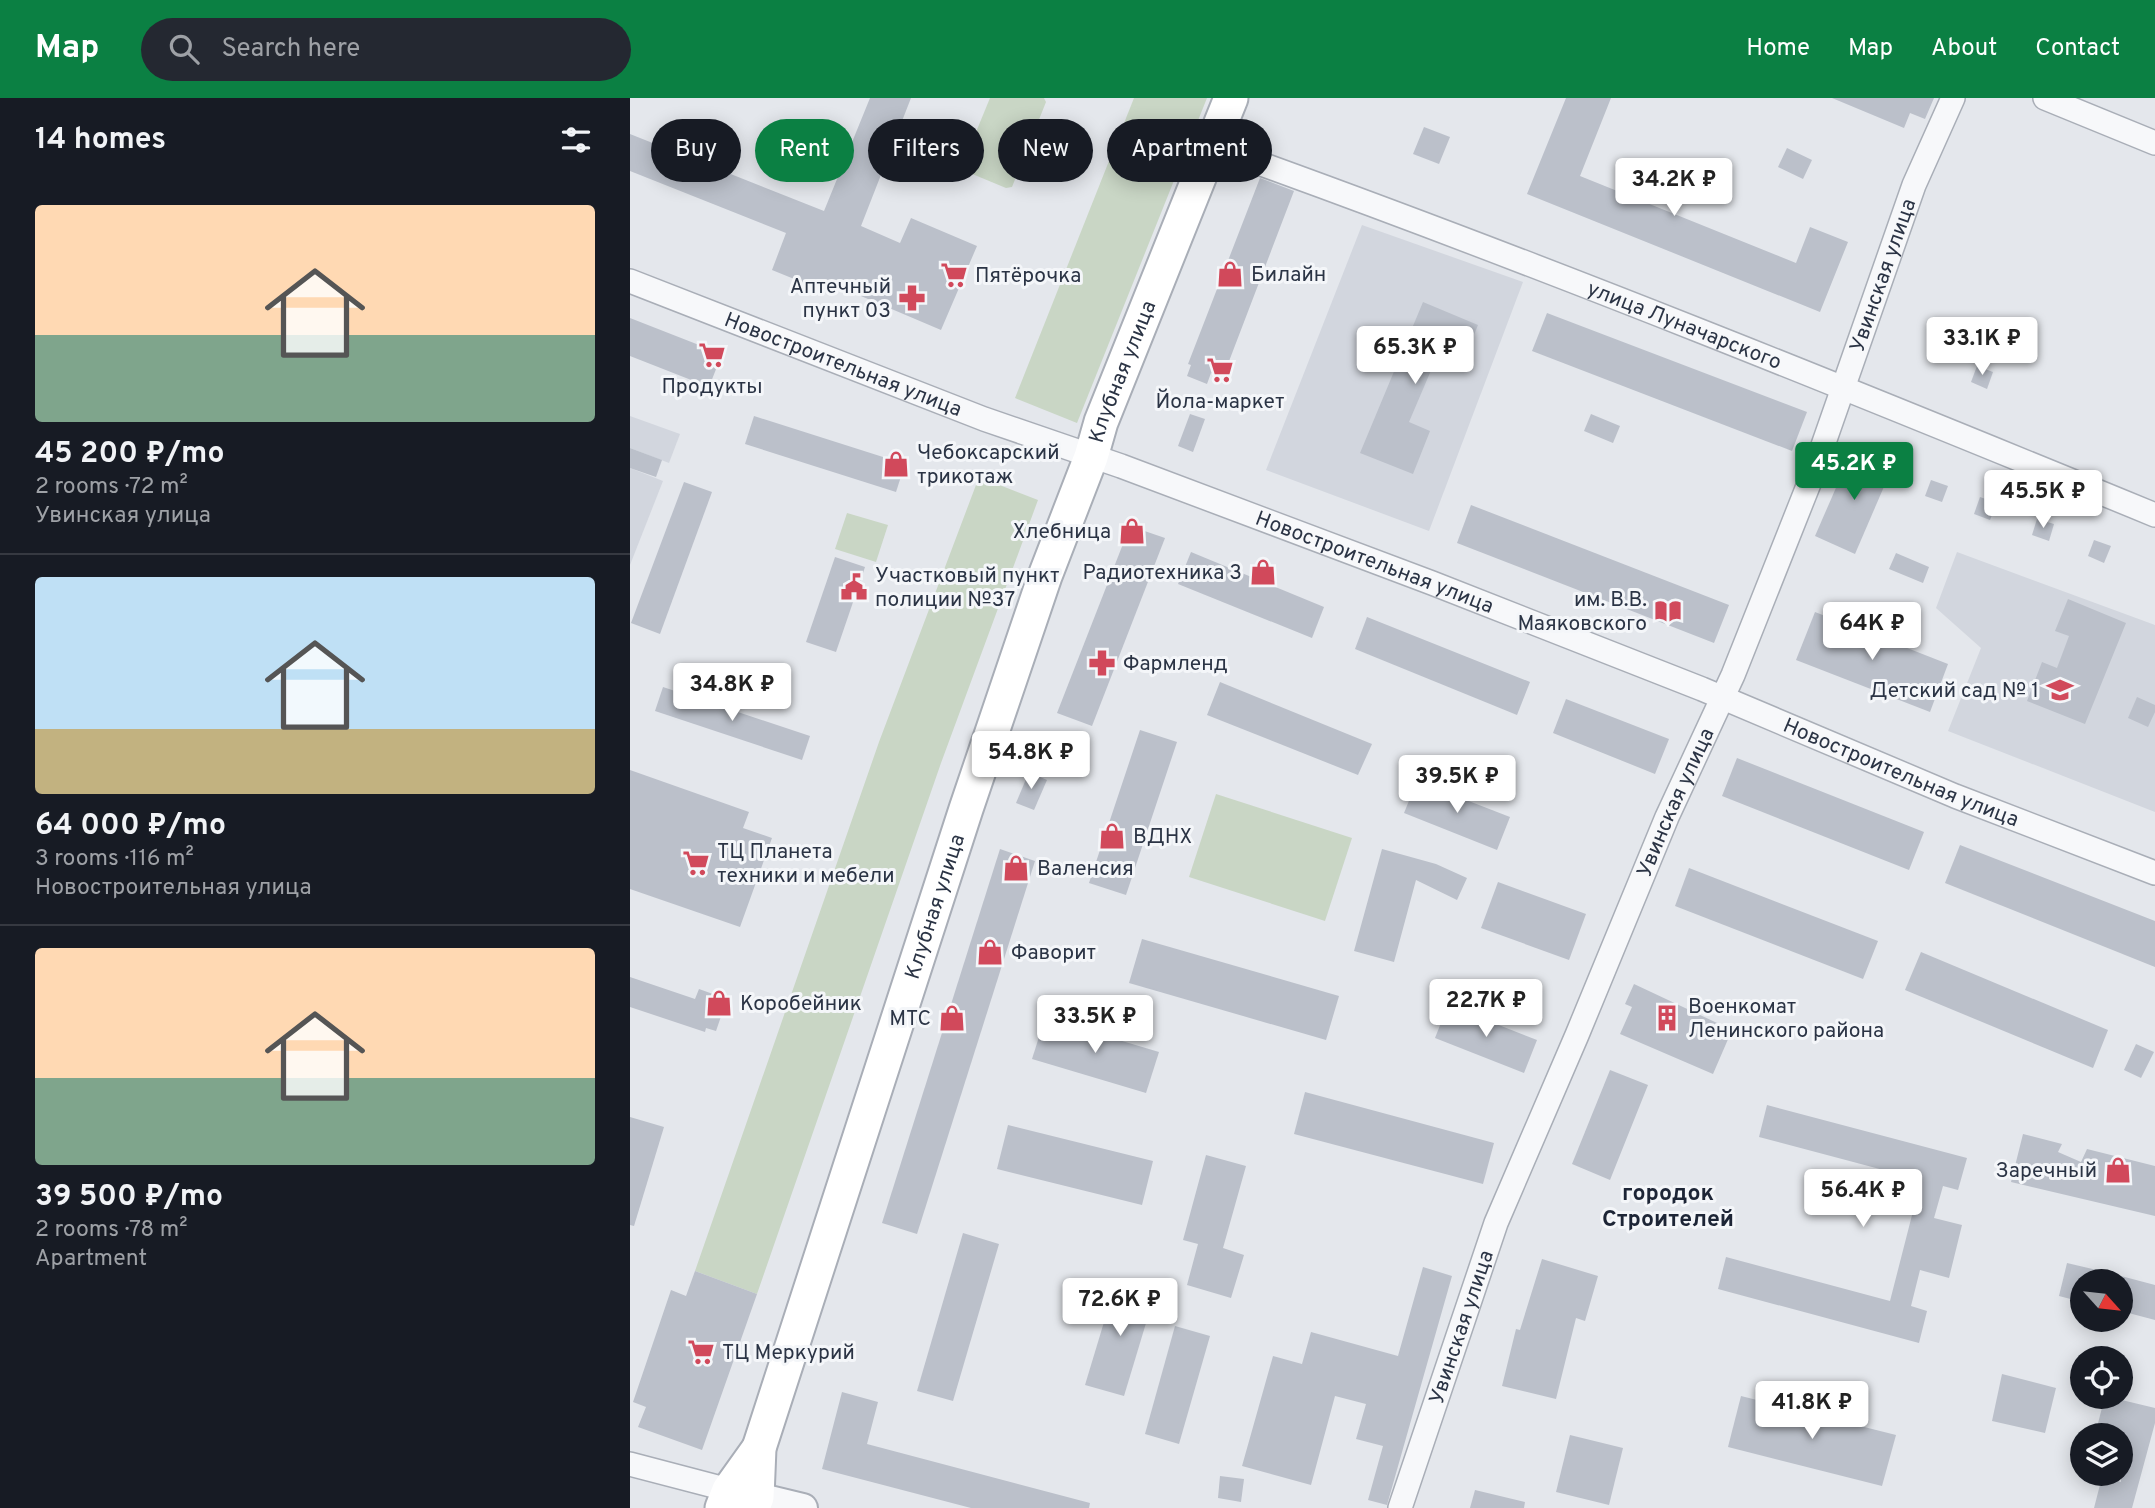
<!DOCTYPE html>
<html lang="en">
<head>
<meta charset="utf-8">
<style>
	:root { --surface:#171b24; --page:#242831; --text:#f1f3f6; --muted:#9ea1a6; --line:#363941; --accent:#0b8043 }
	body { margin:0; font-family:Overpass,sans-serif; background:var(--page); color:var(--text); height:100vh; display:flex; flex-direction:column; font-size:26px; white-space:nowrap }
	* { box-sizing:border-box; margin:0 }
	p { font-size:23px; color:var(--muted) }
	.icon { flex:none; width:38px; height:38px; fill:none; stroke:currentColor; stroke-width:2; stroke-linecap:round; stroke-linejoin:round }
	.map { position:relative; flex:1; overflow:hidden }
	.side { display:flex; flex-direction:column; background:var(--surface); width:630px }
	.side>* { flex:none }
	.hud { position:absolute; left:21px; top:21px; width:665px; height:63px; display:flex; gap:14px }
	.needle { width:46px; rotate:117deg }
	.tools { position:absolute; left:1440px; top:1171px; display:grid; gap:14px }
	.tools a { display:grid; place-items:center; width:63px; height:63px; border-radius:50%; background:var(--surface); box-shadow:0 4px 18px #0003; font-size:35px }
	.price { position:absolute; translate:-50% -60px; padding:0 16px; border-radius:7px; background:#fff; color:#222; font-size:23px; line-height:46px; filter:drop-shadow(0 2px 4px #0008) }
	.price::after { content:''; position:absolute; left:50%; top:42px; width:21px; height:16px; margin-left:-10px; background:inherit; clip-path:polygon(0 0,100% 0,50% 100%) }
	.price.selected { background:var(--accent); color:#fff }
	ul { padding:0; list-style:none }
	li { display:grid; align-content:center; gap:14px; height:371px; padding:0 35px }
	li+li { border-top:2px solid var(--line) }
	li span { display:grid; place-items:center; height:217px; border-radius:7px; color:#555 }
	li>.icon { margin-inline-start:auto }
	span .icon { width:126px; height:126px; fill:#fffc; stroke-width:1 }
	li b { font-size:30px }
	h2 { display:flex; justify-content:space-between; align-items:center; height:84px; padding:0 35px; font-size:30px }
	.pill { padding:0 24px; border-radius:32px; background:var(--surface); box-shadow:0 4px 18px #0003; font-size:24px; line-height:63px }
	.pill.selected { background:var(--accent); color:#fff }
	header { display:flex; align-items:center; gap:42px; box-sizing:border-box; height:98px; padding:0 35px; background:var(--accent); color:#fff }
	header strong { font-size:33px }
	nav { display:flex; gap:38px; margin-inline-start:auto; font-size:24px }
	.search { width:490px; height:63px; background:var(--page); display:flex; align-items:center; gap:18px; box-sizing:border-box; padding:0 24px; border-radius:38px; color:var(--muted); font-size:26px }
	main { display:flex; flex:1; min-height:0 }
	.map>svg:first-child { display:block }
</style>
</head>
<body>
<header>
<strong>Map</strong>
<div class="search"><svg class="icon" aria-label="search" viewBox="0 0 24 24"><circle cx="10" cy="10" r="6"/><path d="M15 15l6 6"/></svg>Search here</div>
<nav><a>Home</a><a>Map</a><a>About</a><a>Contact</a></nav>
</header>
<main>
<section class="side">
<h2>14 homes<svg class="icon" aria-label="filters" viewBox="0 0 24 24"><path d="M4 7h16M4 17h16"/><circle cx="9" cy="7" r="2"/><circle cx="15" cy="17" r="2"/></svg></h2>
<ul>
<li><span style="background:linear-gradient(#ffd9b3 60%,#7fa58c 0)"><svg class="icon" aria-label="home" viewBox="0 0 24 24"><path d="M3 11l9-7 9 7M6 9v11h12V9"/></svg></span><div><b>45 200 ₽/mo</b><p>2 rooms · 72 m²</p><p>Увинская улица</p></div></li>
<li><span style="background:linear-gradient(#bfe0f5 70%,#c2b280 0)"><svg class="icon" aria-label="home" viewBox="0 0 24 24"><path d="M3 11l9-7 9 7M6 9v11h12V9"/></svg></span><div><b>64 000 ₽/mo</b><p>3 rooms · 116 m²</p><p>Новостроительная улица</p></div></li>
<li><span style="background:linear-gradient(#ffd9b3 60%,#7fa58c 0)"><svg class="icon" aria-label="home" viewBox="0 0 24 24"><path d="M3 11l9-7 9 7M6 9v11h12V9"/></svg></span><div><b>39 500 ₽/mo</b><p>2 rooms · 78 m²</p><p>Apartment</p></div></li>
</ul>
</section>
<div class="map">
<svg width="1525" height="1410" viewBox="0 0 1525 1410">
	<rect width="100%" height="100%" fill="#e4e7ec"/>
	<g fill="#d2d6de">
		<path d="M732 127 893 184 799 433 636 372Z"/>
		<path d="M0 318 50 336 39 365 0 350Z"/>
		<path d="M0 370 33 383 0 467Z"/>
		<path d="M1327 454 1525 527V714L1318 633 1351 550 1306 510Z"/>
	</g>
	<g fill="#c9d6c5">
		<path d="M360 0H414L416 4 382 89 376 90 335 73 332 68Z"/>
		<path d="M504 0H577L447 325 385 300Z"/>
		<path d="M349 379 408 402 311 665 127 1196 65 1173 249 644Z"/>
		<path d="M217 415 258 427 246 464 205 451Z"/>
		<path d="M586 696 722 740 695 823 559 779Z"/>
	</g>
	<g fill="#bbc0ca">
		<path d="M240 0H281L231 128 270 145 281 120 347 148 311 232 205 187 201 196 142 172 156 135 0 73V36L194 113Z"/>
		<path d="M936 0H981L950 78 1166 165 1180 129 1218 144 1190 214 897 96Z"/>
		<path d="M1202 0H1304L1295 21 1280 15 1274 30Z"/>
		<path d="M794 29 820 39 809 66 783 56Z"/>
		<path d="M1157 50 1182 62 1173 81 1148 69Z"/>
		<path d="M630 80 664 93 593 279 581 275 577 286 557 278 561 267 558 266Z"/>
		<path d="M793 204 848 227 832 266 808 256 779 324 800 333 783 376 730 355Z"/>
		<path d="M917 215 1177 314 1162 353 902 253Z"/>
		<path d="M0 220 92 256 79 289 0 258Z"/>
		<path d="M1347 268 1363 274 1357 291 1341 284Z"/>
		<path d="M560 316 575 321 563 354 548 348Z"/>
		<path d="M961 316 990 328 983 345 954 333Z"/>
		<path d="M124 318 275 366 266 394 115 346Z"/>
		<path d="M0 350 32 362 26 379 0 370Z"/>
		<path d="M1222 353 1262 370 1225 456 1185 438Z"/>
		<path d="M1301 382 1318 388 1312 404 1295 398Z"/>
		<path d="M54 384 82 394 30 536 1 525Z"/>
		<path d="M1350 399 1367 405 1360 422 1344 416Z"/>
		<path d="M841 407 1099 507 1084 545 827 445Z"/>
		<path d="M1407 421 1424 426 1419 443 1402 437Z"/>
		<path d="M500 428 535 440 462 628 427 615Z"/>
		<path d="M1464 442 1481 448 1474 465 1458 458Z"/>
		<path d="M561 454 694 509 682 540 548 486Z"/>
		<path d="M1266 455 1299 469 1293 485 1259 471Z"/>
		<path d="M205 459 235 469 206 554 176 544Z"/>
		<path d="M1438 501 1496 525 1455 626 1397 603 1412 564 1427 570 1439 538 1425 533Z"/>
		<path d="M1185 514 1318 566 1300 614 1166 562Z"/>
		<path d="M737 519 900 584 887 617 725 551Z"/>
		<path d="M590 584 742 646 728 677 577 617Z"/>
		<path d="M33 589 180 638 172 662 25 613Z"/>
		<path d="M1507 599 1525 607V614L1518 629 1498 620Z"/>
		<path d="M936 601 1039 641 1025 676 923 635Z"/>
		<path d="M510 632 547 644 496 797 459 785Z"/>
		<path d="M1107 660 1294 734 1279 772 1092 698Z"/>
		<path d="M0 672 119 714 113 730 142 740 110 829 0 791Z"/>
		<path d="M399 674 417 682 404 712 386 705Z"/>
		<path d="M787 683 880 719 867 752 774 715Z"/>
		<path d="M1330 747 1525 823V869L1315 785Z"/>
		<path d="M370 751 405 763 287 1136 252 1125Z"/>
		<path d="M752 751 806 766 837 780 827 802 786 782 764 864 724 853Z"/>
		<path d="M1059 770 1248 843 1233 881 1045 808Z"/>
		<path d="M868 784 956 816 939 862 851 830Z"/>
		<path d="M512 841 709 898 696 942 499 885Z"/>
		<path d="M1291 854 1478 932 1463 970 1275 892Z"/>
		<path d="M0 879 65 901 69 891 97 901 86 933 76 930 75 934 0 909Z"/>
		<path d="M1004 886 1102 932 1083 976 990 936 1002 909 995 906Z"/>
		<path d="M818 907 907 942 894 975 805 940Z"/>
		<path d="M415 920 529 954 516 995 402 961Z"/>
		<path d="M1506 946 1524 954 1511 980 1494 972Z"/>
		<path d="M980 972 1018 987 980 1082 942 1066Z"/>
		<path d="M675 994 864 1045 853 1086 664 1036Z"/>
		<path d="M1137 1007 1337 1060 1328 1092 1313 1088 1304 1120 1332 1127 1319 1180 1290 1172 1281 1208 1297 1213 1289 1245 1088 1191 1096 1159 1260 1203 1291 1082 1129 1039Z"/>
		<path d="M0 1019 34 1029 4 1128 0 1127Z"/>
		<path d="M378 1027 523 1063 512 1107 367 1071Z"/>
		<path d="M1393 1036 1432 1046 1428 1054 1451 1064 1457 1051 1525 1068V1118L1381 1084Z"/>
		<path d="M576 1057 616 1068 593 1150 614 1157 601 1200 557 1187 568 1146 553 1142Z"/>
		<path d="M333 1135 369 1146 323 1303 287 1293Z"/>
		<path d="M912 1161 968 1178 955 1223 946 1220 926 1301 872 1288 886 1231 890 1232Z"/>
		<path d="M1437 1165 1488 1177 1487 1183H1452V1204L1429 1198Z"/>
		<path d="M793 1169 822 1178 757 1407 738 1402 753 1348 726 1341 736 1306 705 1298 681 1387 612 1368 643 1258 672 1266 681 1234 768 1258Z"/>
		<path d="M65 1173 127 1196 72 1352 8 1329 16 1309 3 1304 41 1192 56 1198Z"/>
		<path d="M1491 1178 1525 1187V1222L1491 1213Z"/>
		<path d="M487 1181 526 1192 494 1298 455 1287Z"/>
		<path d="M545 1228 580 1238 549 1346 515 1336Z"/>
		<path d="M1372 1276 1426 1290 1415 1335 1362 1323Z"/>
		<path d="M212 1294 248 1304 237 1346 460 1405 459 1410H341L192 1371Z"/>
		<path d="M1111 1298 1266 1337 1252 1388 1098 1349Z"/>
		<path d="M1475 1298 1525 1310V1325L1502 1410H1464L1472 1379 1491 1384V1337H1465Z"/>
		<path d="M940 1337 993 1350 979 1407 926 1394Z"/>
		<path d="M590 1378 614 1381 611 1404 588 1400Z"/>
		<path d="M845 1392 895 1404 894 1410H840Z"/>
	</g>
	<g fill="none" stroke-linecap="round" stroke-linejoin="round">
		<g stroke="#a9aeb7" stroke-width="26">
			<g id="minor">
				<path d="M1415 0 1525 45"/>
				<path id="s1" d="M586 36 612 59C920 170 1223 293 1525 417"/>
				<path id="s2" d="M0 183 354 321 491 368 802 485 1072 591 1325 698 1525 775"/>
				<path d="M0 1366 99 1392"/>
				<path id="s3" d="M770 1410 866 1125 947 937 1037 719 1103 577 1184 373 1284 87 1323 0"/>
			</g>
		</g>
		<g stroke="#a9aeb7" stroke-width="32">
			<path id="tertiary" d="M127 1399 173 1410"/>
		</g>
		<g stroke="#a9aeb7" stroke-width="37">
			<g id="secondary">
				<path d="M92 1410 99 1392 129 1350"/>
				<path id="s4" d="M123 1410 127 1399 129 1350 336 711 415 478 461 359 471 324 601 0"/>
			</g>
		</g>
		<use href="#minor" stroke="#f7f8fa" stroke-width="23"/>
		<use href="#tertiary" stroke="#f7f8fa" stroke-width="28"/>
		<use href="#secondary" stroke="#fff" stroke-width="33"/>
	</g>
	<defs>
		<g id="shop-bare" transform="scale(2.1)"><path d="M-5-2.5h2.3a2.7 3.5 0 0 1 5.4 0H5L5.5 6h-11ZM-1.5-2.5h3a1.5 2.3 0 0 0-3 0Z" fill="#d1495b" stroke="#f4f6f9" stroke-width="2.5" paint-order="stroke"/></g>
		<g id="supermarket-bare" transform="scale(2.1)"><path d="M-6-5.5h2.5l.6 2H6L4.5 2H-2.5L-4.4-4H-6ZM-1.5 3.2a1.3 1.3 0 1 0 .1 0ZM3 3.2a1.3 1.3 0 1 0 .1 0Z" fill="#d1495b" stroke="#f4f6f9" stroke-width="2.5" paint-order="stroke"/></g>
		<g id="pharmacy-bare" transform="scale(2.1)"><path d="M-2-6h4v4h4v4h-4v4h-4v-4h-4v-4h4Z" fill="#d1495b" stroke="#f4f6f9" stroke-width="2.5" paint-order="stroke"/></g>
		<g id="civic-bare" transform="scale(2.1)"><path d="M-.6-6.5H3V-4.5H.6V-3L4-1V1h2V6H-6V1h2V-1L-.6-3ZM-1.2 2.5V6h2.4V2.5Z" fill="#d1495b" stroke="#f4f6f9" stroke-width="2.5" paint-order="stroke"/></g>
		<g id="library-bare" transform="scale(2.1)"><path d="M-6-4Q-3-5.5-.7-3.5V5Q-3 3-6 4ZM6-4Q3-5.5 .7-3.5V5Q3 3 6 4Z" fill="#d1495b" stroke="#f4f6f9" stroke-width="2.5" paint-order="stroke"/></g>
		<g id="school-bare" transform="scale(2.1)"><path d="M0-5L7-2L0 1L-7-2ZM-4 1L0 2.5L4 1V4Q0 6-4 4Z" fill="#d1495b" stroke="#f4f6f9" stroke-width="2.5" paint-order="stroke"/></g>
		<g id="building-bare" transform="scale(2.1)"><path d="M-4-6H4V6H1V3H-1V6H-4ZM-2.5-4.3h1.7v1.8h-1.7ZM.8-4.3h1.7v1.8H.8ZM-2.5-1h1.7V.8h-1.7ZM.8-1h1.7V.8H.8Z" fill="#d1495b" stroke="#f4f6f9" stroke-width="2.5" paint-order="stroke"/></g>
	</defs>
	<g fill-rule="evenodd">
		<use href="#shop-bare" x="600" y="176"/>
		<use href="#supermarket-bare" x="324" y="177"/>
		<use href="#pharmacy-bare" x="282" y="200"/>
		<use href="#supermarket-bare" x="82" y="257"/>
		<use href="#supermarket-bare" x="590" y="272"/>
		<use href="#shop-bare" x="266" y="366"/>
		<use href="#shop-bare" x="502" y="433"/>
		<use href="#shop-bare" x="633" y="474"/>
		<use href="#civic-bare" x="224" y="489"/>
		<use href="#library-bare" x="1038" y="513"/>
		<use href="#pharmacy-bare" x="472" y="565"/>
		<use href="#school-bare" x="1430" y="592"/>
		<use href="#shop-bare" x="482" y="738"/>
		<use href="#supermarket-bare" x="66" y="765"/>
		<use href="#shop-bare" x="386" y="770"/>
		<use href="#shop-bare" x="360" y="854"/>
		<use href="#shop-bare" x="89" y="905"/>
		<use href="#shop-bare" x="322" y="920"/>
		<use href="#building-bare" x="1037" y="920"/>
		<use href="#shop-bare" x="1488" y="1072"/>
		<use href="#supermarket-bare" x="71" y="1254"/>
	</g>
	<g text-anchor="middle" stroke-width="6" stroke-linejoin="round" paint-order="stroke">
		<g font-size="21" fill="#2b3445" stroke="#f4f6f9" text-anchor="start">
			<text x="621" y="183">Билайн</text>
			<text x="345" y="184">Пятёрочка</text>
			<text x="261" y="195" text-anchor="end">Аптечный<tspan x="261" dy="24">пункт 03</tspan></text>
			<text x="82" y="295" text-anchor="middle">Продукты</text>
			<text x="590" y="310" text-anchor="middle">Йола-маркет</text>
			<text x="287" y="361">Чебоксарский<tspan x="287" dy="24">трикотаж</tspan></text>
			<text x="481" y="440" text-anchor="end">Хлебница</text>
			<text x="612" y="481" text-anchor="end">Радиотехника 3</text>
			<text x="245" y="484">Участковый пункт<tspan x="245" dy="24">полиции №37</tspan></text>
			<text x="1017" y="508" text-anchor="end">им. В.В.<tspan x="1017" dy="24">Маяковского</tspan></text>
			<text x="493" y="572">Фармленд</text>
			<text x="1409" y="599" text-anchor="end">Детский сад № 1</text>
			<text x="503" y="745">ВДНХ</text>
			<text x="87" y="760">ТЦ Планета<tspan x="87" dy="24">техники и мебели</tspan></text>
			<text x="407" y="777">Валенсия</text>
			<text x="381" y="861">Фаворит</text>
			<text x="110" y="912">Коробейник</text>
			<text x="1058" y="915">Военкомат<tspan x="1058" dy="24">Ленинского района</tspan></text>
			<text x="301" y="927" text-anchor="end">МТС</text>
			<text x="1467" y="1079" text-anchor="end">Заречный</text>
			<text x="92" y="1261">ТЦ Меркурий</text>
		</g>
		<g font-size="21" fill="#2b3445" stroke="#f4f6f9">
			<text dy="7" stroke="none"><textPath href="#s3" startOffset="1325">Увинская улица</textPath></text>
			<text dy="7" stroke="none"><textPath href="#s1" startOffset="508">улица Луначарского</textPath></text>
			<text dy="7" stroke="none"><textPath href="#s2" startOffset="229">Новостроительная улица</textPath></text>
			<text dy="7" stroke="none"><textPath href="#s4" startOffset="1197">Клубная улица</textPath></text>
			<text dy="7" stroke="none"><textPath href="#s2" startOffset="796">Новостроительная улица</textPath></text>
			<text dy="7" stroke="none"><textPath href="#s2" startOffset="1363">Новостроительная улица</textPath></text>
			<text dy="7" stroke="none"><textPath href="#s3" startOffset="758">Увинская улица</textPath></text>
			<text dy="7" stroke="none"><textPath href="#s4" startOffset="630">Клубная улица</textPath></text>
			<text dy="7" stroke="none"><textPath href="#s3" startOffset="191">Увинская улица</textPath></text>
		</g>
		<g font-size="23" font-weight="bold" fill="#1d2536" stroke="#f4f6f9">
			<text x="1038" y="1102">городок<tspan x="1038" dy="26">Строителей</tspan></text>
		</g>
	</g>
</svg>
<div class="tools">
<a><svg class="needle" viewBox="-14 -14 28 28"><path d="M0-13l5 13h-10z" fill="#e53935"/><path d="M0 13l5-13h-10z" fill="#9ea1a6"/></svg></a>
<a><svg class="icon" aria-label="locate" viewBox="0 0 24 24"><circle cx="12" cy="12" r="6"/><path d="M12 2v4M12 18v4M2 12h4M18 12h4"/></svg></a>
<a><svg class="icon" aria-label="layers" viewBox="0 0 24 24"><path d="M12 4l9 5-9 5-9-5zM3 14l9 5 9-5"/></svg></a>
</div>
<b class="price" style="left:1044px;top:120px">34.2K ₽</b>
<b class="price" style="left:1352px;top:279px">33.1K ₽</b>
<b class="price" style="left:785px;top:288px">65.3K ₽</b>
<b class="price selected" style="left:1224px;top:404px">45.2K ₽</b>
<b class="price" style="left:1413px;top:432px">45.5K ₽</b>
<b class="price" style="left:1242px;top:564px">64K ₽</b>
<b class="price" style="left:102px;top:625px">34.8K ₽</b>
<b class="price" style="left:401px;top:693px">54.8K ₽</b>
<b class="price" style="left:827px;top:717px">39.5K ₽</b>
<b class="price" style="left:856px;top:941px">22.7K ₽</b>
<b class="price" style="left:465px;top:957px">33.5K ₽</b>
<b class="price" style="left:1233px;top:1131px">56.4K ₽</b>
<b class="price" style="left:490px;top:1240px">72.6K ₽</b>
<b class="price" style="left:1182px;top:1343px">41.8K ₽</b>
<div class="hud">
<a class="pill">Buy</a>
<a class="pill selected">Rent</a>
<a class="pill">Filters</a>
<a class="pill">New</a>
<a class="pill">Apartment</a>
</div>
</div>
</main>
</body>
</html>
